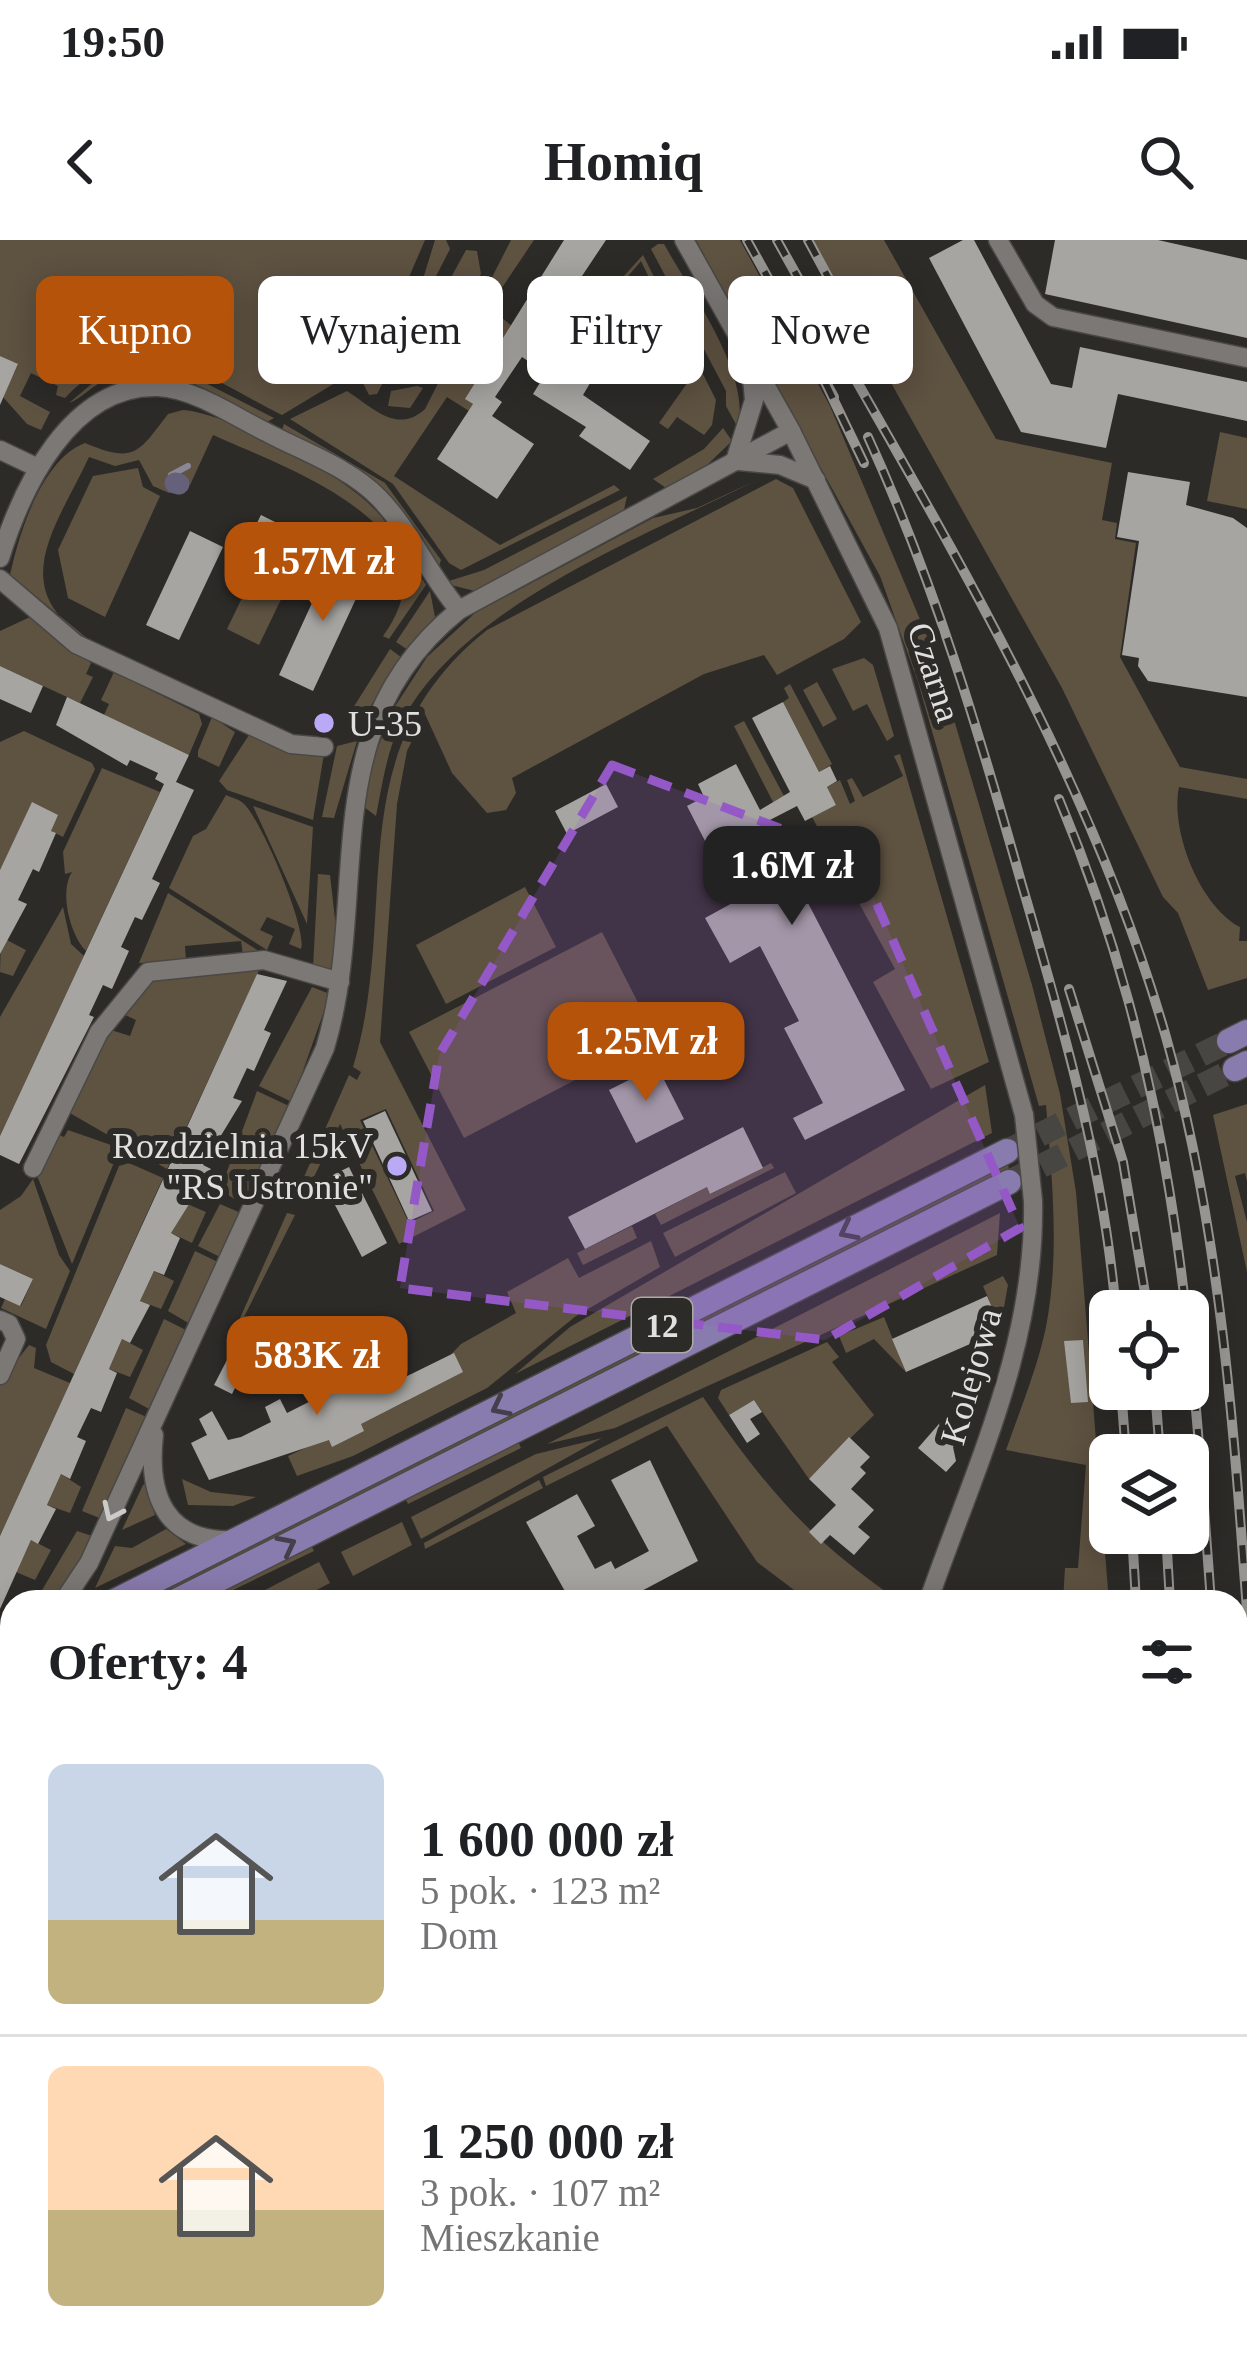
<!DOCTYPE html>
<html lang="pl">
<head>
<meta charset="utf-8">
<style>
	:root { --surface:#fff; --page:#f6f6f6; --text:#202124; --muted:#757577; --line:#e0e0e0; --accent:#b45309 }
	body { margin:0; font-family:"Times New Roman",serif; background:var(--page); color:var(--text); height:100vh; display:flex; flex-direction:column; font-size:45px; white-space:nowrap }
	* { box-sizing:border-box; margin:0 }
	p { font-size:39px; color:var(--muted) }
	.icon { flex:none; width:66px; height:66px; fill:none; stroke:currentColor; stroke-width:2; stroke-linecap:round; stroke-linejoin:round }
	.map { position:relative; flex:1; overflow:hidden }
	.panel { position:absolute; left:0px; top:1350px; width:1248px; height:771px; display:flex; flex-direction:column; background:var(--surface); border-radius:36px 36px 0 0; box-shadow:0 6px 30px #0003 }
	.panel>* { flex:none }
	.guide { position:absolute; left:36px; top:36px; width:1176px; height:108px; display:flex; gap:24px }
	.tools { position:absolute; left:1089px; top:1050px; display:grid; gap:24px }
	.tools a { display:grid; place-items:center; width:120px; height:120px; border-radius:18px; background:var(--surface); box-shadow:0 6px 30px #0003; font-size:60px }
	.price { position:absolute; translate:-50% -102px; padding:0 27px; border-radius:24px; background:var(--accent); color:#fff; font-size:39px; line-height:78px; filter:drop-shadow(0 3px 6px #0008) }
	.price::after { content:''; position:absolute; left:50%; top:72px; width:36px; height:27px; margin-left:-18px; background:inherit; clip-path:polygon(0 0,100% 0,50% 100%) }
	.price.on { background:#222; color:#fff }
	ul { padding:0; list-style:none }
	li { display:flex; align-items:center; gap:36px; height:300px; padding:0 48px }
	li+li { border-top:3px solid var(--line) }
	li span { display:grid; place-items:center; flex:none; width:336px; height:240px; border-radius:18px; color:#555 }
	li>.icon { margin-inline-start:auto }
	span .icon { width:144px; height:144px; fill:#fffc; stroke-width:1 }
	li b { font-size:51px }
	h2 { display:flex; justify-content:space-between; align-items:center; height:144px; padding:0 48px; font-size:51px }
	.tag { padding:0 42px; border-radius:18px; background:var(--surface); box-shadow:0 6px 30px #0003; font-size:42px; line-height:108px }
	.tag.on { background:var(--accent); color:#fff }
	.status { display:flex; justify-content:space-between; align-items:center; height:84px; padding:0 60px; background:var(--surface); direction:ltr }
	.status svg { height:33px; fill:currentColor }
	header { display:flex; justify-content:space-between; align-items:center; height:156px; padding:0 48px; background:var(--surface); font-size:54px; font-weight:700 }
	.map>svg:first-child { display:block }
</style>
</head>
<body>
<div class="status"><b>19:50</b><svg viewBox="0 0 49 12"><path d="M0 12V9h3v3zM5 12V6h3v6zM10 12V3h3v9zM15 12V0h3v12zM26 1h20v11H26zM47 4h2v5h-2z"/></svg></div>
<header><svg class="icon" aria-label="back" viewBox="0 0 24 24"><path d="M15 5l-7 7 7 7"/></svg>Homiq<svg class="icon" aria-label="search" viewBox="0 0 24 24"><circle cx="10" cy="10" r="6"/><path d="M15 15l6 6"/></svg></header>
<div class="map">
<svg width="1247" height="2119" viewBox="0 0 1247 2119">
	<rect width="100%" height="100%" fill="#2d2b28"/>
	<g fill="#5e5241" fill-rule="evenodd">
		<path d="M0 0H425L403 51 353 108 340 140 282 175C201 135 141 79 65 158L56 155 58 146 31 133 20 156 50 172 41 190 27 184 3 157 18 125 0 116Z"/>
		<path d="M435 0H446L450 9 415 77 405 70 423 39Z"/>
		<path d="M511 0H534L489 67 513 87 466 159 474 165 469 171 447 157 394 236 500 305 614 245 620 250 461 330 449 323 393 244 290 179 347 151C372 167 397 195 425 169Z"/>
		<path d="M696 0H740L830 166 935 415 1032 745 1060 854 1076 952 1109 1362H1063L1065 1328H1078L1086 1225 1006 1210C1020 1170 1037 1129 1046 1087 1060 1014 1052 938 1046 865L1039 866 918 442 880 336Z"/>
		<path d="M811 0H884L996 199 1112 223 1102 280 1117 283 1115 299 1136 303 1120 417 1180 527 1247 539V559L1179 547C1170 591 1200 666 1240 687L1239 701H1247V738L1208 750 1178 673 1163 657 1062 448Z"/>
		<path d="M658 4H664C691 53 751 133 738 188L726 166V151L651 9Z"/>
		<path d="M466 10 477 11 481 34 463 61 442 54Z"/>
		<path d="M643 15 716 160 712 185 704 195 677 177 668 189 659 183 695 132 641 21 567 108 562 104Z"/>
		<path d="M435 65 464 70 451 94 427 80Z"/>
		<path d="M397 81 411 88 377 154 369 155 355 127Z"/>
		<path d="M420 95 442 105 434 127 398 137Z"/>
		<path d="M156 125 184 132 274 178 267 182C217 156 166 117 108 139 93 144 83 158 69 163L108 130Z"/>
		<path d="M417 146 423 148 410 168 388 166 391 151Z"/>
		<path d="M183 170C228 173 332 230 366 261 392 284 408 316 426 345L389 399 383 396C463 288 288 229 213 195L190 245 169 253 153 246 139 220 115 226 89 217C58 284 4 348 88 399L10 335C19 293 42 219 85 203 135 224 138 213 168 174Z"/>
		<path d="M284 184 385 243 441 320 438 329C387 248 366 233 282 190Z"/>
		<path d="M723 188 732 201 706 226 666 248 653 239 704 209Z"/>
		<path d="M1220 192 1247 198V269L1207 261Z"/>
		<path d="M138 228 143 247 160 256 105 377 68 358 58 310 93 236Z"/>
		<path d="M776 239 793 248 861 382 844 399 777 435 764 415 704 434 512 538 516 553 506 570 487 573 452 533 425 474 407 511 397 564 380 802 466 970 399 1004 340 884 303 959 296 955 349 835 357 840 361 832 353 827C402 665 335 511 487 390ZM386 869 434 971 409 983 360 880Z"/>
		<path d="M757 240C642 298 458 366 399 487 386 515 382 546 376 576L364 567 371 524 394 468 427 417 475 373 653 278 697 268Z"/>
		<path d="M627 256 624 270 475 351 451 345 449 341 484 330Z"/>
		<path d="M254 333 286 349 259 405 227 389Z"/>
		<path d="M430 351 435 377 408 410 396 402Z"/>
		<path d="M30 377 91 423 86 434 93 437 80 463 0 426V391Z"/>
		<path d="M390 409 401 417 367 472 353 468Z"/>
		<path d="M864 418 873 425 894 496 887 501 867 464 853 471 832 429Z"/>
		<path d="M114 432 199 474 202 484 189 515 104 475 109 464 101 460Z"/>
		<path d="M817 442 837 479 823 487 803 450Z"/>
		<path d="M790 444 832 524 819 532 783 462 789 458 784 448Z"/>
		<path d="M212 477 235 492 219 527 198 517V511Z"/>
		<path d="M744 481 784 556 773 562 734 486Z"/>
		<path d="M24 491 92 523 95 529 63 597 51 591 57 575 32 563 0 630V502Z"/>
		<path d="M249 495 293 513 324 514 313 580 227 550 219 541Z"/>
		<path d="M357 501 334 578 322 577 337 506Z"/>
		<path d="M900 514 989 822 931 849 873 742 895 729 812 577 836 565 827 547 840 540 850 564 855 561 847 540 852 538 863 557 903 536 894 516Z"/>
		<path d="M102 528 160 552 86 711C70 695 59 651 72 632L65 634 63 612Z"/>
		<path d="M226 555C232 558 239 559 243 563 261 578 308 690 301 709L289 704 295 689 267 677 260 690 273 696 267 710 169 648 193 596 206 589Z"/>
		<path d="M253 566 313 587 307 684Z"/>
		<path d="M318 634 330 635 337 697 331 731 313 728Z"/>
		<path d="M525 647 556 707 446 764 416 705Z"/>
		<path d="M168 653 262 713 243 716 241 701 185 706 186 721 139 723Z"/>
		<path d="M63 667 71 704 84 716 0 896V777Z"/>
		<path d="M602 692 656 798 464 898 409 792Z"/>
		<path d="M1 697 26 710 13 736 0 732Z"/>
		<path d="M262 724 167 929 68 872 108 789 130 796 136 780 123 774 147 741Z"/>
		<path d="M312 747 330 754 292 862 259 846Z"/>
		<path d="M985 845 992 893 515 1134 570 1087Z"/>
		<path d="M257 851 289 866 244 965 220 950Z"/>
		<path d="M1247 864V941L1245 933 1235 936 1247 982V1032L1213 875Z"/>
		<path d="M68 890 111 905 118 913 72 1024 36 933 57 894 64 897Z"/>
		<path d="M129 923 163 938 74 1134 51 1122 46 1105 119 926Z"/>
		<path d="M771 923 774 928 661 985 655 974 707 947 711 954Z"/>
		<path d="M1008 923 1009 930 151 1362H137Z"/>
		<path d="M785 932 796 953 675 1017 663 993Z"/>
		<path d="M33 939 59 1015 70 1031 46 1089 1 1068 5 1059 21 1066 33 1039 0 1024V970L21 956Z"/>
		<path d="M185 963 206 972 192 1003 171 993Z"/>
		<path d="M220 964 241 973 220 1017 198 1006Z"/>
		<path d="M287 973 295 975 232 1101V1096Z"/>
		<path d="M1000 973 997 1015 615 1188 547 1204Z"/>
		<path d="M632 986 637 998 583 1025 577 1013Z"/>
		<path d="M651 1001 660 1027 576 1076 487 1148 353 1216 297 1236 288 1216 405 1162 461 1104 516 1073 507 1052 568 1018 579 1038Z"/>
		<path d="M195 1011 218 1022 190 1084 168 1071Z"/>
		<path d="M154 1031 174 1041 161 1069 140 1061Z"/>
		<path d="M1003 1036 1008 1045 998 1100 995 1074 983 1046Z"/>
		<path d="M884 1077 906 1132 874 1099 846 1113 839 1096Z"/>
		<path d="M164 1079 188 1091 151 1170 129 1158Z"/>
		<path d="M122 1099 143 1110 130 1137 109 1129Z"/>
		<path d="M827 1102 839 1117 832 1122 874 1175 809 1239 754 1160 729 1175 718 1158 721 1150Z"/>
		<path d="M29 1105 36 1108 34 1128 70 1143 0 1296V1142Z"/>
		<path d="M703 1157C765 1247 809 1300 901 1362H810L757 1322 667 1186 546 1246 543 1237Z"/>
		<path d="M126 1168 149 1178 102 1279 82 1271Z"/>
		<path d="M602 1198 421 1299 411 1277 536 1214Z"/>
		<path d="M518 1201 521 1208 408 1264 405 1258Z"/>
		<path d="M61 1234 81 1247 70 1273 47 1265Z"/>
		<path d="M182 1239 211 1252 256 1257 233 1266 188 1265Z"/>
		<path d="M539 1240 543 1248 425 1309 424 1303Z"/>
		<path d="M145 1244 155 1275 122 1290 143 1245Z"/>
		<path d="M402 1282 412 1305 353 1336 341 1312Z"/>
		<path d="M166 1289 186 1304 95 1348 115 1306 132 1308Z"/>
		<path d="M77 1291 95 1297 56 1362H35Z"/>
		<path d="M31 1300 51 1310 35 1340 16 1332Z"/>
		<path d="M311 1305 314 1311 208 1362 214 1355Z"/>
		<path d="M319 1322 330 1343 294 1362H242Z"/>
		<path d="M846 2109H918L919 2119H844Z"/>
	</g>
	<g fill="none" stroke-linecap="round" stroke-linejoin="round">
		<path stroke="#8b8799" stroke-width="6" d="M171 235 188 226"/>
		<path stroke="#66617b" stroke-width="21" d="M175 243 179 244"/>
	</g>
	<g fill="#a7a5a1">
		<path d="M564 0H606L544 93 599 128 583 155 650 201 630 230 579 196 586 187 533 154 546 133 522 117 495 157 502 162 492 176 534 204 497 259 437 219 473 164 465 159Z"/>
		<path d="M963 0H974L1051 144 1072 148 1080 107 1247 142V181L1118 154 1106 208 1021 192 929 18Z"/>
		<path d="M1055 0H1158L1247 20V98L1045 54Z"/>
		<path d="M0 116 18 124 0 165Z"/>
		<path d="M1128 232 1190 242 1186 265 1233 278 1247 288V457L1148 441 1138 426 1139 418 1122 415 1139 301 1117 297Z"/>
		<path d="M261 275 275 282 264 306 249 298Z"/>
		<path d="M190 291 223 307 179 400 146 385Z"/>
		<path d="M333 317 368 333 313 451 279 435Z"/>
		<path d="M0 426 43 446 31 473 0 459Z"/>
		<path d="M67 457 189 515 176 542 194 550 152 639 160 643 142 680 135 677 121 707 129 711 112 749 103 745 89 775 94 777 19 924 0 915V896L164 544 155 539 158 533 130 520 127 526 56 485Z"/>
		<path d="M783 462 819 532 830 526 837 541 827 547 836 565 805 581 797 566 766 582 905 850 805 900 793 878 823 863 784 788 799 781 760 706 730 723 705 678 736 661 687 566 704 557 698 544 736 524 760 570 790 552 752 478Z"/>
		<path d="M606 544 618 567 567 594 555 571Z"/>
		<path d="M32 562 58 575 51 591 56 593 39 632 33 629 18 660 27 664 0 714V630Z"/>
		<path d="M257 734 287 741 264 790 271 793 254 831 247 828 233 858 242 861 203 925 211 929 171 993 180 998 164 1035 154 1031 140 1061 150 1065 130 1103 122 1099 109 1129 117 1133 101 1172 91 1168 77 1197 86 1201 70 1239 61 1234 47 1265 56 1269 38 1304 31 1300 0 1369V1296Z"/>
		<path d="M657 826 684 879 636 903 609 850Z"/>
		<path d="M385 871 432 971 409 981 363 881Z"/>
		<path d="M743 887 763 928 710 954 707 947 585 1009 568 977Z"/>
		<path d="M349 927 387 1003 362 1017 322 940Z"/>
		<path d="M0 1024 33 1039 20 1066 0 1057Z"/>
		<path d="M987 1056 995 1074 980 1081 986 1097 906 1132 892 1099Z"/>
		<path d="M1083 1100 1088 1162 1071 1163 1064 1101Z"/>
		<path d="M454 1113 463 1132 361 1184 364 1191 332 1207 329 1200 209 1240 191 1203 207 1195 199 1179 212 1171 228 1200 241 1197 271 1182 265 1167 280 1159 287 1173 386 1123 395 1142Z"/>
		<path d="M227 1120 245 1128 232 1154 214 1145Z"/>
		<path d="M754 1160 762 1172 750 1179 760 1194 747 1203 729 1175Z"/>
		<path d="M945 1177 965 1193 953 1207 956 1221 946 1232 918 1208Z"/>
		<path d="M849 1197 870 1217 860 1227 866 1233 851 1249 874 1270 858 1287 870 1297 854 1315 830 1295 821 1304 809 1292 836 1265 809 1239Z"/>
		<path d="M650 1220 698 1321 621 1362H571L526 1282 577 1254 595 1286 577 1296 595 1329 611 1321 615 1329 649 1311 611 1240Z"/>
	</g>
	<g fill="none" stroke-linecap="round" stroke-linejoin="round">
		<g stroke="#484643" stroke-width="24" stroke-dasharray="24 12" stroke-linecap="butt">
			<path d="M1007 911 1229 801"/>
			<path d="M1009 942 1235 829"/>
		</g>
		<g stroke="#4a4846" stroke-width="21">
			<g id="minor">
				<path d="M684 0 791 191 888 388 1024 875"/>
				<path d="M998 0 1035 64 1053 77 1247 118"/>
				<path d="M0 210 38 228"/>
				<path d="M735 221 754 160 751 128"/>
				<path d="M739 221 780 225 816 240"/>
				<path d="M0 318C22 248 70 144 158 147 196 149 235 177 268 193 304 212 350 228 379 258 411 291 429 335 459 370"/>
				<path d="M0 339 76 404 291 504 324 507"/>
				<path d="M33 928 99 792 148 732 264 720 340 742"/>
				<path d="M0 1080 9 1084 16 1099 0 1135"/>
				<path d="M154 1195C147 1256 166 1303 234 1300"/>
				<path d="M63 1362 89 1323 325 808C372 652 311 489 459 370L791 191"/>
				<path d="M928 1362C974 1230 1036 1104 1033 961"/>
				<path d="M0 2049 12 2054"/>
				<path d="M129 2109 150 2119"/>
				<path d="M960 2109 961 2119"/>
				<path d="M204 2119 221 2109"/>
				<path d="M262 2119 264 2109"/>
			</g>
		</g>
		<g stroke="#4a4846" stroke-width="27">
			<g id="major">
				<path d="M1229 801 1247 792"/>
				<path d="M1235 829 1247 823"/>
				<path d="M113 1362 1007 911"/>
				<path d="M174 1362 1009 942"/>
				<path d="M0 1422 12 1415"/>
				<path d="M0 1454 12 1447"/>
			</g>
		</g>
		<use href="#minor" stroke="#7b7876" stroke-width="18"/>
		<use href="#major" stroke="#887bae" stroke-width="24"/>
		<g stroke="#969592" stroke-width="10">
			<g id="rail">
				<path d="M747 0 834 157"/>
				<path d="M777 0C919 257 1085 513 1166 797 1219 985 1233 1177 1247 1371"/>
				<path d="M808 0 848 74"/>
				<path d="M825 142 864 223"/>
				<path d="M868 197C934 342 979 492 1022 645 1063 786 1103 924 1116 1071"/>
				<path d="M1059 559C1173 833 1190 1071 1211 1362"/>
				<path d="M1069 749 1123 922 1148 1071"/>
				<path d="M1121 1149 1126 1215"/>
				<path d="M1155 1149 1160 1215"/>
				<path d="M1132 1293 1136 1362"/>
				<path d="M1166 1293 1170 1362"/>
				<path d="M1236 1725 1247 1885"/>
				<path d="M1188 2109 1189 2119"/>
				<path d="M1222 2109V2119"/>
			</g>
		</g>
		<use href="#rail" stroke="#2d2b28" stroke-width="6" stroke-dasharray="18" stroke-linecap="butt"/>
		<g stroke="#4a4846" stroke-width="21" stroke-linecap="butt">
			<path id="minor-bridge" d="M1024 875 1033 961"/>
		</g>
		<use href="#minor-bridge" stroke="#7b7876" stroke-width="18"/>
	</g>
	<defs><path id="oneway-chevron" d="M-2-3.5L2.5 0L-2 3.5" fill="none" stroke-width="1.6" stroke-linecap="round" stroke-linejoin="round" transform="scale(3)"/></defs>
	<g stroke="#443f4a">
		<use href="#oneway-chevron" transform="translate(848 991) rotate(153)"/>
		<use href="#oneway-chevron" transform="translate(500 1167) rotate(153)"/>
		<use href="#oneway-chevron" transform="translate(287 1305) rotate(-27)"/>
	</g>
	<use stroke="#cdcbc9" href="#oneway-chevron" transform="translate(112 1272) rotate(115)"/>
	<path fill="#9459c7" fill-opacity="0.2" stroke="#9459c7" stroke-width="9" stroke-dasharray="24 15" stroke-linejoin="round" d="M612 525 856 617 1020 988 825 1100 400 1048 439 815Z"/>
	<g fill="#baaaf6" stroke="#2d2b28" stroke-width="4.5">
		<circle cx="324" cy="483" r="12"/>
		<circle cx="397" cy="926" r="12"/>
	</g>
	<g text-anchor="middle" stroke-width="12" stroke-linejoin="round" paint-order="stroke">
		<rect fill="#2d2b28" stroke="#abaaa7" stroke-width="3" x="632" y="1058" width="60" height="54" rx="9"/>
		<g font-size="33" font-weight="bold" fill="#e1e0de">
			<text x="662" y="1097">12</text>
		</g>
		<g font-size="36" fill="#e1e0de" stroke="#2d2b28">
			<text transform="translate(935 432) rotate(72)" y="13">Czarna</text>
			<text transform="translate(970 1136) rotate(-74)" y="13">Kolejowa</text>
		</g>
		<g font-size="36" fill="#e1e0de" stroke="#2d2b28" text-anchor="start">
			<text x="348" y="496">U-35</text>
			<text x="373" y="918" text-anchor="end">Rozdzielnia 15kV<tspan x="373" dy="41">"RS Ustronie"</tspan></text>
		</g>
	</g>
</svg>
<div class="tools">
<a><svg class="icon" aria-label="locate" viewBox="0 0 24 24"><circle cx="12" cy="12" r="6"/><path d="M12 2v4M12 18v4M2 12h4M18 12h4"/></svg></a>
<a><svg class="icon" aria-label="layers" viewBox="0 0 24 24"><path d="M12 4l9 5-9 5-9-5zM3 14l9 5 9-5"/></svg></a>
</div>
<b class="price" style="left:323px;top:384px">1.57M zł</b>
<b class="price on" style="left:792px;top:688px">1.6M zł</b>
<b class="price" style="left:646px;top:864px">1.25M zł</b>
<b class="price" style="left:317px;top:1178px">583K zł</b>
<div class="guide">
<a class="tag on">Kupno</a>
<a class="tag">Wynajem</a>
<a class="tag">Filtry</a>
<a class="tag">Nowe</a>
</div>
<section class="panel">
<h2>Oferty: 4<svg class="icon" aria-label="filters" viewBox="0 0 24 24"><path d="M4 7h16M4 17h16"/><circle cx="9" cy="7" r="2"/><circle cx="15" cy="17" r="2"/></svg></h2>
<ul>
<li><span style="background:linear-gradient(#c9d6e8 65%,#c2b280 0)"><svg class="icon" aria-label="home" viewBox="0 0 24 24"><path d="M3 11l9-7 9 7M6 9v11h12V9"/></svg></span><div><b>1 600 000 zł</b><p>5 pok. · 123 m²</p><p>Dom</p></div></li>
<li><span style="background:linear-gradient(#ffd9b3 60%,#c2b280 0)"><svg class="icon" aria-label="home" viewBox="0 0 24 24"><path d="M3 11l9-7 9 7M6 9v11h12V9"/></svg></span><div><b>1 250 000 zł</b><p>3 pok. · 107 m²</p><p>Mieszkanie</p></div></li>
</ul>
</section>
</div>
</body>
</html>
